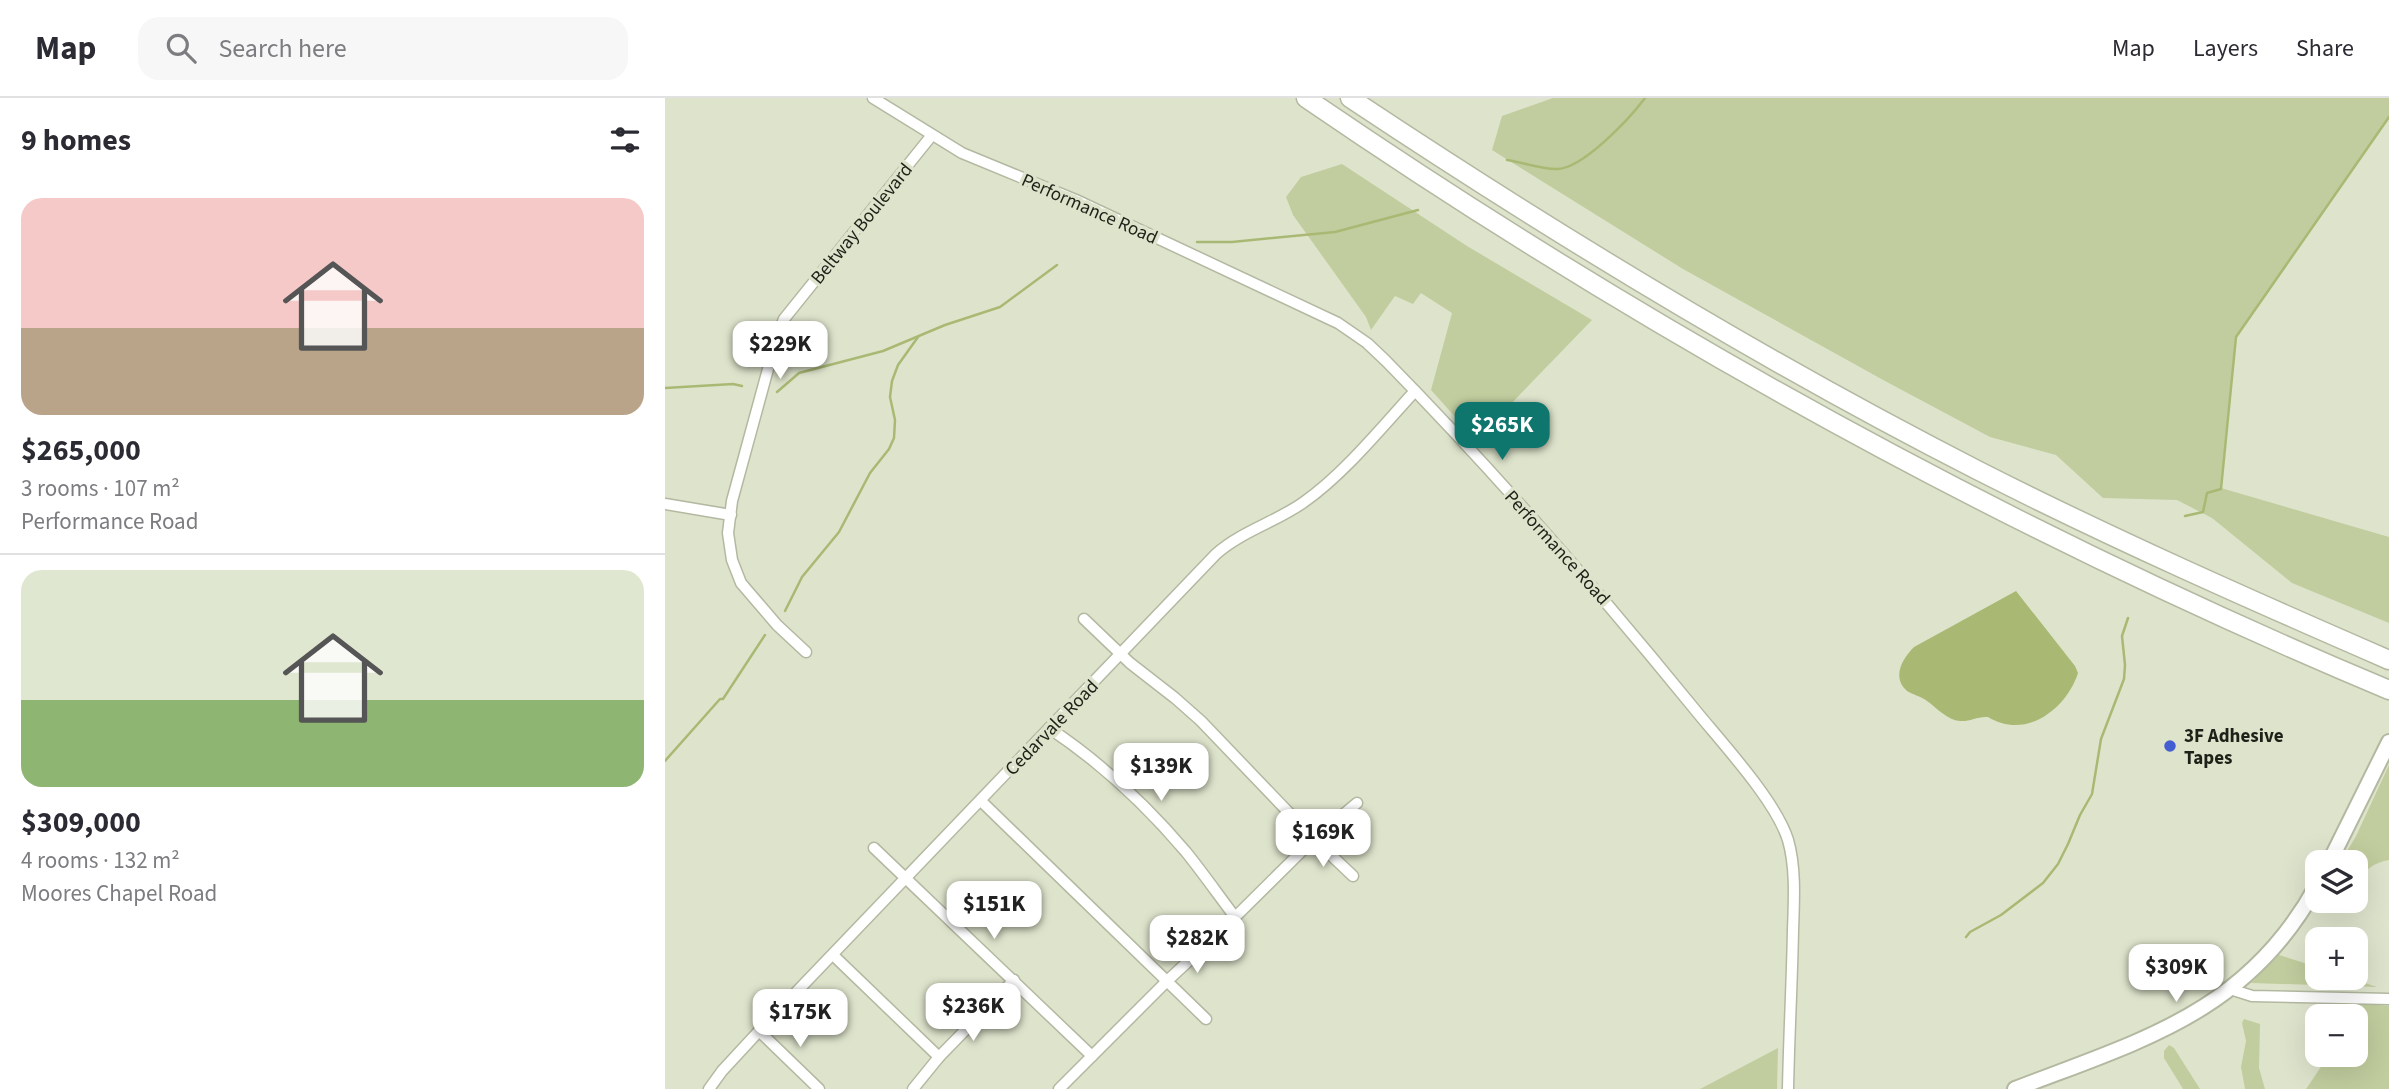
<!DOCTYPE html>
<html lang="en">
<head>
<meta charset="utf-8">
<style>
	:root { --surface:#fff; --page:#f7f7f7; --text:#2b2b33; --muted:#7c7c81; --line:#e1e1e2; --accent:#0f766e }
	body { margin:0; font-family:"Source Sans 3",sans-serif; background:var(--page); color:var(--text); height:100vh; display:flex; flex-direction:column; font-size:26px; white-space:nowrap }
	* { box-sizing:border-box; margin:0 }
	p { font-size:23px; color:var(--muted) }
	.icon { flex:none; width:38px; height:38px; fill:none; stroke:currentColor; stroke-width:2; stroke-linecap:round; stroke-linejoin:round }
	.map { position:relative; flex:1; overflow:hidden }
	.drawer { display:flex; flex-direction:column; background:var(--surface); width:665px }
	.drawer>* { flex:none }
	.controls { position:absolute; left:1640px; top:752px; display:grid; gap:14px }
	.controls a { display:grid; place-items:center; width:63px; height:63px; border-radius:14px; background:var(--surface); box-shadow:0 7px 28px #0002; font-size:35px }
	.price { position:absolute; translate:-50% -60px; padding:0 16px; border-radius:14px; background:#fff; color:#222; font-size:23px; line-height:46px; filter:drop-shadow(0 2px 4px #0008) }
	.price::after { content:''; position:absolute; left:50%; top:42px; width:21px; height:16px; margin-left:-10px; background:inherit; clip-path:polygon(0 0,100% 0,50% 100%) }
	.price.active { background:var(--accent); color:#fff }
	ul { padding:0; list-style:none }
	li { display:grid; align-content:center; gap:14px; height:371px; padding:0 21px }
	li+li { border-top:2px solid var(--line) }
	li span { display:grid; place-items:center; height:217px; border-radius:21px; color:#555 }
	li>.icon { margin-inline-start:auto }
	span .icon { width:126px; height:126px; fill:#fffc; stroke-width:1 }
	li b { font-size:30px }
	h2 { display:flex; justify-content:space-between; align-items:center; height:84px; padding:0 21px; font-size:30px }
	header { display:flex; align-items:center; gap:42px; box-sizing:border-box; height:98px; padding:0 35px; background:var(--surface); border-bottom:2px solid var(--line) }
	header strong { font-size:33px }
	nav { display:flex; gap:38px; margin-inline-start:auto; font-size:24px }
	.search { width:490px; height:63px; background:var(--page); display:flex; align-items:center; gap:18px; box-sizing:border-box; padding:0 24px; border-radius:21px; color:var(--muted); font-size:26px }
	main { display:flex; flex:1; min-height:0 }
	.map>svg:first-child { display:block }
</style>
</head>
<body>
<header>
<strong>Map</strong>
<div class="search"><svg class="icon" aria-label="search" viewBox="0 0 24 24"><circle cx="10" cy="10" r="6"/><path d="M15 15l6 6"/></svg>Search here</div>
<nav><a>Map</a><a>Layers</a><a>Share</a></nav>
</header>
<main>
<section class="drawer">
<h2>9 homes<svg class="icon" aria-label="filters" viewBox="0 0 24 24"><path d="M4 7h16M4 17h16"/><circle cx="9" cy="7" r="2"/><circle cx="15" cy="17" r="2"/></svg></h2>
<ul>
<li><span style="background:linear-gradient(#f6c9c9 60%,#b9a48a 0)"><svg class="icon" aria-label="home" viewBox="0 0 24 24"><path d="M3 11l9-7 9 7M6 9v11h12V9"/></svg></span><div><b>$265,000</b><p>3 rooms · 107 m²</p><p>Performance Road</p></div></li>
<li><span style="background:linear-gradient(#dfe7d0 60%,#8fb573 0)"><svg class="icon" aria-label="home" viewBox="0 0 24 24"><path d="M3 11l9-7 9 7M6 9v11h12V9"/></svg></span><div><b>$309,000</b><p>4 rooms · 132 m²</p><p>Moores Chapel Road</p></div></li>
</ul>
</section>
<div class="map">
<svg width="1724" height="991" viewBox="0 0 1724 991">
	<rect width="100%" height="100%" fill="#dee4cc"/>
	<g fill="#c1cd9e">
		<path d="M888 0H1724V19L1571 239 1556 390 1724 439V525L1627 485 1547 420 1512 402 1438 400 1391 357 1325 339 1220 283 1018 171 827 52 837 18Z"/>
		<path d="M677 66 802 148 927 222 811 342 766 292 787 215 756 195 748 206 730 198 706 232 701 219 628 117 621 99 636 79Z"/>
		<path d="M1724 667V762C1708 765 1700 772 1691 784L1690 765H1675L1691 738Z"/>
		<path d="M1614 857 1652 869V880H1685L1712 889 1586 885Z"/>
		<path d="M1689 905 1724 908V991H1641L1664 957H1690V919H1675V910L1686 911Z"/>
		<path d="M1579 921 1595 926 1594 970 1600 991H1580L1576 969 1581 943 1577 925Z"/>
		<path d="M1504 947 1509 950 1535 991H1518L1499 960V953Z"/>
		<path d="M1113 950 1112 991H1035Z"/>
	</g>
	<path fill="#a9b974" d="M1351 493 1410 568 1413 575C1401 612 1360 642 1323 619 1313 618 1304 624 1295 623 1282 622 1272 610 1262 603 1256 598 1248 597 1242 593 1226 579 1238 560 1249 549Z"/>
	<g fill="none" stroke-linecap="round" stroke-linejoin="round">
		<g stroke="#a9b974" stroke-width="2.5">
			<path d="M842 62C857 64 875 71 891 71 917 72 965 20 980 0"/>
			<path d="M532 144H567L670 134 753 112"/>
			<path d="M0 290 68 286 77 288"/>
			<path d="M112 294 134 275 218 253 280 227 335 209 392 167"/>
			<path d="M1520 418 1538 414 1542 395 1556 391 1571 239 1724 19"/>
			<path d="M120 513 137 479 174 434 205 375 224 351 229 340 230 322 225 299 227 283 233 267 253 239"/>
			<path d="M0 663 55 601H58L100 537"/>
			<path d="M1301 839 1305 834 1336 817 1378 785 1393 766 1403 746 1415 717 1427 696 1436 641 1459 581 1460 567 1457 538 1463 520"/>
		</g>
		<g stroke="#b3b9a1" stroke-width="13">
			<g id="street">
				<path d="M208 0 297 55 411 102 673 225 702 245 721 263C829 373 930 489 1027 608 1055 643 1110 701 1123 742 1131 770 1129 802 1128 832 1127 885 1124 938 1123 991"/>
				<path d="M0 406 66 417"/>
				<path d="M419 521 465 565 510 600 536 623 649 741 688 778"/>
				<path d="M141 554 112 527 76 485 67 462 63 435 67 403 112 238 119 221 267 37"/>
				<path d="M384 630C435 664 482 708 521 754 538 775 554 798 570 819"/>
				<path d="M316 703 541 921"/>
				<path d="M209 750 427 958"/>
				<path d="M168 857 274 959"/>
				<path d="M1565 891 1587 898 1724 901"/>
				<path d="M94 933 154 991"/>
				<path d="M44 991 57 973 94 933 551 456C577 433 611 424 639 404 679 376 717 329 750 293"/>
				<path d="M248 991 274 959 349 882"/>
				<path d="M394 991 502 883 558 831 649 741 692 705"/>
			</g>
		</g>
		<g stroke="#b3b9a1" stroke-width="18">
			<g id="secondary">
				<path d="M1664 765 1724 644"/>
				<path d="M1350 991C1474 943 1583 915 1652 787"/>
			</g>
		</g>
		<g stroke="#b3b9a1" stroke-width="21">
			<g id="highway">
				<path d="M641 0C981 233 1344 433 1724 592"/>
				<path d="M685 0C888 135 1096 262 1314 373 1448 441 1586 502 1724 562"/>
			</g>
		</g>
		<use href="#street" stroke="#fff" stroke-width="10"/>
		<use href="#secondary" stroke="#fff" stroke-width="14"/>
		<use href="#highway" stroke="#fff" stroke-width="18"/>
	</g>
	<circle fill="#425ed0" stroke="#dee4cc" stroke-width="2.5" cx="1505" cy="648" r="7"/>
	<g text-anchor="middle" stroke-width="7" stroke-linejoin="round" paint-order="stroke">
		<g font-size="19" fill="#1e2118" stroke="#dee4cc">
			<text transform="translate(425 110) rotate(24)" y="7">Performance Road</text>
			<text transform="translate(196 125) rotate(-51)" y="7">Beltway Boulevard</text>
			<text transform="translate(893 449) rotate(48)" y="7">Performance Road</text>
			<text transform="translate(386 629) rotate(-46)" y="7">Cedarvale Road</text>
		</g>
		<g font-size="19" font-weight="bold" fill="#1e2118" stroke="#dee4cc" text-anchor="start">
			<text x="1519" y="644">3F Adhesive<tspan x="1519" dy="22">Tapes</tspan></text>
		</g>
	</g>
</svg>
<div class="controls">
<a><svg class="icon" aria-label="layers" viewBox="0 0 24 24"><path d="M12 4l9 5-9 5-9-5zM3 14l9 5 9-5"/></svg></a>
<a>+</a>
<a>−</a>
</div>
<b class="price" style="left:115px;top:283px">$229K</b>
<b class="price active" style="left:837px;top:364px">$265K</b>
<b class="price" style="left:496px;top:705px">$139K</b>
<b class="price" style="left:658px;top:771px">$169K</b>
<b class="price" style="left:329px;top:843px">$151K</b>
<b class="price" style="left:532px;top:877px">$282K</b>
<b class="price" style="left:1511px;top:906px">$309K</b>
<b class="price" style="left:308px;top:945px">$236K</b>
<b class="price" style="left:135px;top:951px">$175K</b>
</div>
</main>
</body>
</html>
